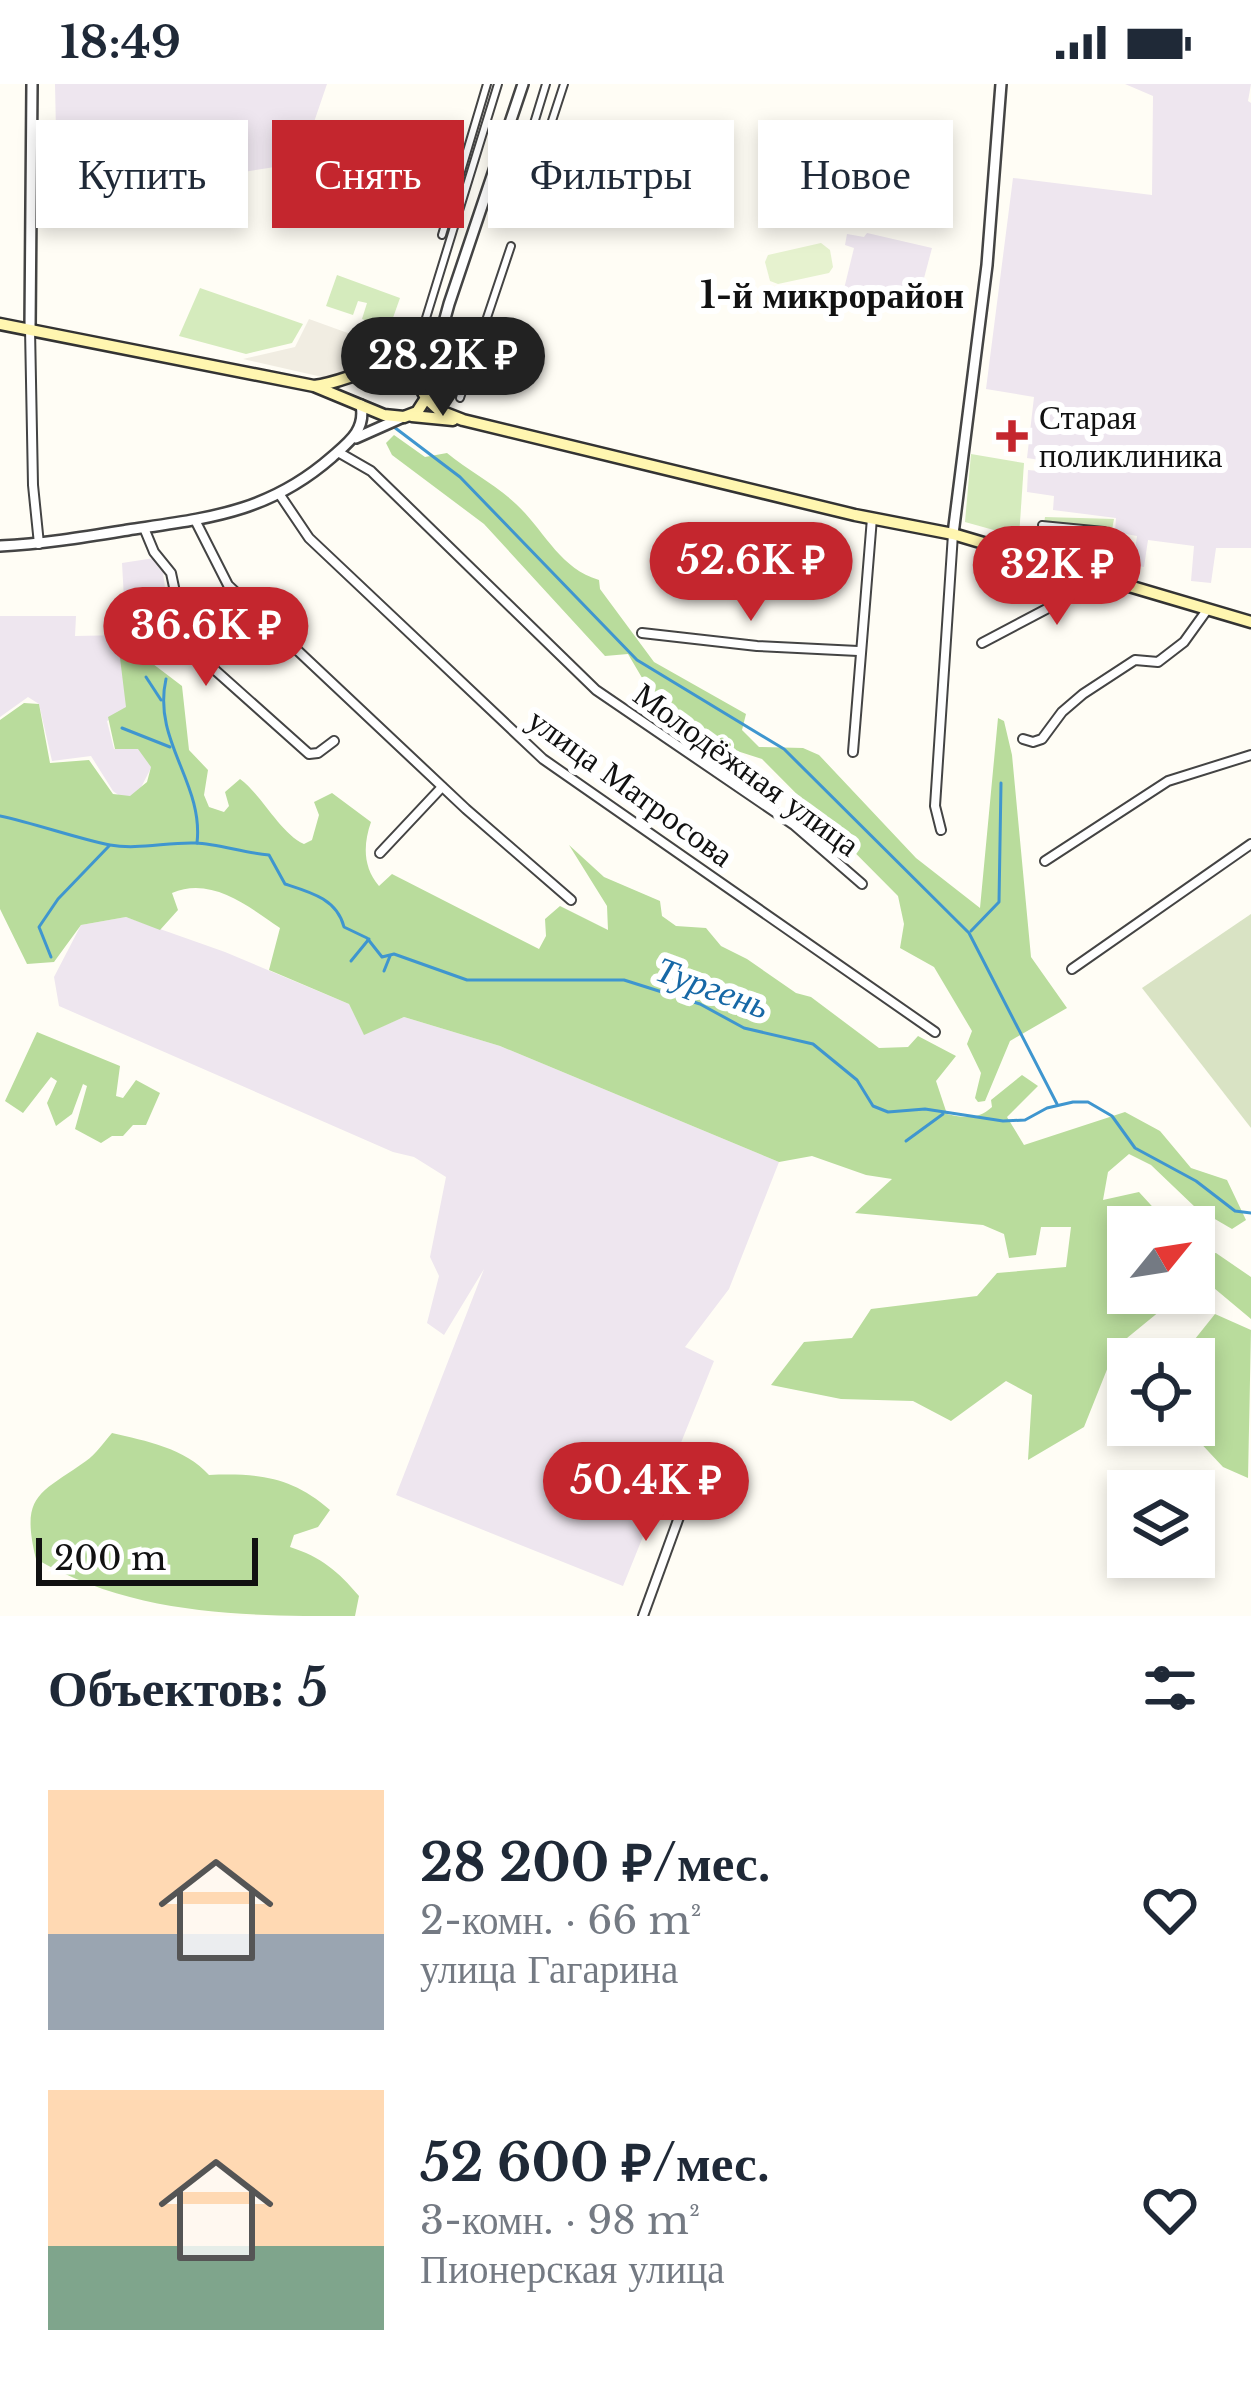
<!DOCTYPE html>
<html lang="ru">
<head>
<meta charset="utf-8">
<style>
	:root { --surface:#fff; --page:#f2f2f3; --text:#1f2937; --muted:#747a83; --accent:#c4262e }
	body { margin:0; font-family:"Libre Baskerville",serif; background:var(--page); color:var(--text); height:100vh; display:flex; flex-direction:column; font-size:45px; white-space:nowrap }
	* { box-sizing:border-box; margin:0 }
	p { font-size:39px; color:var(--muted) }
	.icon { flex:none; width:66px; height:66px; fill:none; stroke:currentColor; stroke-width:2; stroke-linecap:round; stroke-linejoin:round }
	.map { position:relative; height:1532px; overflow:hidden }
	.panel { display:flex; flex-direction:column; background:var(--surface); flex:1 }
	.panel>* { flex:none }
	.top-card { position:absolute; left:36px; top:36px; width:1179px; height:108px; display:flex; gap:24px }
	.needle { width:78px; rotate:60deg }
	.tools { position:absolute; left:1107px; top:1122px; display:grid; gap:24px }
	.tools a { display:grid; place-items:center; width:108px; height:108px; border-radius:0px; background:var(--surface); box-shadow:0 6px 18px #0003; font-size:60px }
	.scale { position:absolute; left:36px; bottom:30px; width:222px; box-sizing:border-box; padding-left:12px; border:6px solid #111; border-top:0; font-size:33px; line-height:42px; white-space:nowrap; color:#111; -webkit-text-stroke:9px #fff; paint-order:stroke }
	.price { position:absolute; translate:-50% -102px; padding:0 27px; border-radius:42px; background:var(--accent); color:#fff; font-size:39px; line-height:78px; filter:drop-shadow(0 3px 6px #0008) }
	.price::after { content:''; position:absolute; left:50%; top:72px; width:36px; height:27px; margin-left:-18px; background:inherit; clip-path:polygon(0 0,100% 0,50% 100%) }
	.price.current { background:#222; color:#fff }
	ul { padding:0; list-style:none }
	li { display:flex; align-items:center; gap:36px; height:300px; padding:0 48px }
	li span { display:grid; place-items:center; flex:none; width:336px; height:240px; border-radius:0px; color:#555 }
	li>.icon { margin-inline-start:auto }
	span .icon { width:144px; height:144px; fill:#fffc; stroke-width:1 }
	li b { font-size:51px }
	h2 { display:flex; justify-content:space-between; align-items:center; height:144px; padding:0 48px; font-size:51px }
	.tag { padding:0 42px; border-radius:0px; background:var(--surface); box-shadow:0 6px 18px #0003; font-size:42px; line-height:108px }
	.tag.current { background:var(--accent); color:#fff }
	.status { display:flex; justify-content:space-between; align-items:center; height:84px; padding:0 60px; background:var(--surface); direction:ltr }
	.status svg { height:33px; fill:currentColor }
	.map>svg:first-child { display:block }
</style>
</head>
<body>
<div class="status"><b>18:49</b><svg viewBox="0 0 49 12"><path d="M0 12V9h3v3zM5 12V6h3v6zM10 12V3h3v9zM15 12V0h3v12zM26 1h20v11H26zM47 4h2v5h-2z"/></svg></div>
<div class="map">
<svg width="1251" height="1532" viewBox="0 0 1251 1532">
	<rect width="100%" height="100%" fill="#fffdf5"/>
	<g fill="#eee6ef">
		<path d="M55 0H327L300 79 186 97 167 72 154 43 132 50 56 48Z"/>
		<path d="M1125 0H1251L1248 17 1251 19V464H1216L1211 499 1191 497 1194 462 1148 456 1144 483 1133 481 1137 452 1115 448 1116 434 1053 426 1054 412 1027 408 1028 386 1050 388 1052 378 1027 374 1034 313 986 305 1013 94 1152 111 1153 12Z"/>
		<path d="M867 149 932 164 919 213 872 201 854 207 844 205 854 164 845 161 847 150 864 153Z"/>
		<path d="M161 473 167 519 179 544 146 573 132 566 121 572 128 626 107 637 114 665 140 663 152 682 132 721 113 707 91 672 52 677 39 620 28 613 0 633V532H76L75 552 126 551 122 479Z"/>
		<path d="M126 833 225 868 349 920 364 950 404 933 500 962 779 1078 729 1205 685 1263 714 1277 623 1502 396 1411 484 1185 444 1251 427 1239 439 1192 430 1173 446 1093 414 1073 393 1068 59 922 54 893 81 841Z"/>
	</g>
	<g fill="#d5ebbd">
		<path d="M337 191 400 214 389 245 362 235 367 219 358 217 353 231 326 222Z"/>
		<path d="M200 204 303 240 292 259 246 270 179 252Z"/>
		<path d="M971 370 1024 379 1019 453 965 438Z"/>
		<path d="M1045 433 1114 435 1106 478 1041 459Z"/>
	</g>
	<g fill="#b9dc9c">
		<path d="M394 351 425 373 447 369C469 387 496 401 516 420 545 447 559 484 599 496L600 505 654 578 746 630 742 646 759 663 803 664 819 671 916 774 980 824 998 634 1004 637 1012 671 1031 873 1067 924 1010 957 985 1017 978 1018 975 1014 981 989 967 960 972 947 934 883 900 864 904 840 898 812 762 675 709 658 661 626 628 570 605 572 484 440 392 371 386 359Z"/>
		<path d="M132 564 182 602 189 666 208 686 204 711 209 723 224 728 229 722 225 708 240 695C263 712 279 748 304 760L312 756 319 731 314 718 332 709 371 738C363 761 363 783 379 802L392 790 539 865 546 852 545 835 560 822 608 846 607 822 569 761 604 793 660 817 662 832 676 842 706 844 721 862 747 875 796 909 811 913 879 964 908 963 918 952 956 972 936 997 947 1030C965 1034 978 1036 992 1023L991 1016 1022 991 1038 1002 1007 1033 1024 1061 1125 1028 1160 1047 1191 1084 1227 1096 1246 1136 1232 1145 1196 1124 1151 1081 1129 1070 1108 1088 1103 1116 1139 1108 1161 1132C1120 1145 1114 1149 1109 1193L1117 1199 1128 1192V1209H1182L1116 1263 1084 1343 1028 1376 1032 1311 1006 1297 951 1337 913 1317 841 1315 771 1301 804 1258 852 1254 871 1225 977 1212 997 1189 1066 1183 1071 1143H1041L1036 1171 1009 1174 1004 1150 983 1141 855 1129 892 1095 866 1091 812 1072 779 1078 500 962 404 933 364 951 349 920 269 886 280 844C248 822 211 792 172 809L178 826 160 846 126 833 81 841 54 878 27 880 0 825V636L24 619 39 620 50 679 89 676 113 710 130 712 147 698 151 683 138 665H115L108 633 126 623 120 574Z"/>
		<path d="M37 948 120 982 116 1012 123 1014 136 996 160 1009 146 1041H133L123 1052H112L101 1059 75 1045 87 1002 83 1000 72 1030 56 1042 47 1019 57 997 51 993 23 1029 5 1017Z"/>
		<path d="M1216 1169 1251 1193V1235L1202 1194 1194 1199V1172Z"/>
		<path d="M1215 1230 1251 1246 1248 1394 1223 1383 1194 1352 1199 1348 1197 1344 1190 1347 1186 1341H1194L1191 1260Z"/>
		<path d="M112 1349C146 1357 185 1364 209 1391 259 1389 292 1393 330 1426L318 1443 294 1451 290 1463C321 1473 338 1487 359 1512L355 1532C242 1532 136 1532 36 1475 20 1410 40 1410 86 1377 96 1370 104 1358 112 1349Z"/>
	</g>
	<path fill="#d9e3c4" d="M1251 830V1044L1142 904Z"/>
	<path fill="#e6f2cf" d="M821 159 830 166 833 183 829 189 778 200 770 197 765 178 768 171Z"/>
	<path fill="#f1ede2" d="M309 235 392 265 410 258 427 262 415 277 369 273 331 295 243 275 295 263Z"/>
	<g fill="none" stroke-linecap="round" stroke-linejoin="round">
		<g stroke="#3f96cf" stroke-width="3">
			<path d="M394 343 460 393 637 576 784 665 969 849 1057 1020"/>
			<path d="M146 593 161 616"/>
			<path d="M166 595C152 657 204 699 197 759"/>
			<path d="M122 644 170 663"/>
			<path d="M0 732C37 740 75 754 110 761 138 766 167 758 195 759 219 760 244 769 269 771L285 800C310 808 337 815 344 843L367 854 382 873 394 870 467 896H624L700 920 744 944 813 960 857 996 873 1022 888 1028 925 1025 1003 1037 1025 1036 1047 1024 1073 1018H1088L1112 1032 1135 1064 1196 1097 1235 1127 1251 1129"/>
			<path d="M971 847 999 818 1001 699"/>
			<path d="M51 873 39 843 58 815 109 762"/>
			<path d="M351 877 369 855"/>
			<path d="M384 887 390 872"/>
			<path d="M906 1057 943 1030"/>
		</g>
		<g stroke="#444" stroke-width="10">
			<g id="pedestrian">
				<path d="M505 134 546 0"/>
				<path d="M519 138 564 0"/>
				<path d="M442 151 487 0"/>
				<path d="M418 260 498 0"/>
				<path d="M460 314 511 162"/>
				<path d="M1042 441 1104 447 1116 461"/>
			</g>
		</g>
		<g stroke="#444" stroke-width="12">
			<g id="minor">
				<path d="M30 245 33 401 39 460"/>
				<path d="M338 368 371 387 596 606 794 741 862 800"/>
				<path d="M280 411 309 454 543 675 935 948"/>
				<path d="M195 436 228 501 466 725 571 816"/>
				<path d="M144 444 154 468 171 489 182 541 197 570 309 670 318 669 334 657"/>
				<path d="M642 549 757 562 858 567"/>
				<path d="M982 559 1073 511 1080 487"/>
				<path d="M1023 655 1033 658 1042 655 1062 628 1083 610 1135 576 1158 578 1184 558 1207 526"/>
				<path d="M853 668 872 434"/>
				<path d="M941 746 935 722 953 450"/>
				<path d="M380 769 442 703"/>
				<path d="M1045 777 1168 697 1251 671"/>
				<path d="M1072 885 1251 760"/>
				<path d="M643 1532 690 1403"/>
			</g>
		</g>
		<g stroke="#444" stroke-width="14">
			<g id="tertiary">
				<path d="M30 245 32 0"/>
				<path d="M401 285 418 280 432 268"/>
				<path d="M425 307 449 220 523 0"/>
				<path d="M356 354 401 334"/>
				<path d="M953 450 987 181 1001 0"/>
				<path d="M0 462C43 460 85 453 128 446 208 434 268 429 332 373 349 358 366 346 361 321"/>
			</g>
		</g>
		<g stroke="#333" stroke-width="15">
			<g id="secondary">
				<path d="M0 240 314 302 384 331 404 333 417 328 426 314 414 291C377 273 351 298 314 302"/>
				<path d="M426 314 440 327 463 336 855 431 953 450 1251 538"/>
				<path d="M412 332 453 336"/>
			</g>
		</g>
		<use href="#pedestrian" stroke="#fff" stroke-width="6"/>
		<use href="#minor" stroke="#fff" stroke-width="8"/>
		<use href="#tertiary" stroke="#fff" stroke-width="9"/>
		<use href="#secondary" stroke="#fff6b0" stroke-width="10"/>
	</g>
	<path fill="#c4262e" stroke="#fff" stroke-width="4.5" d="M1006 334h12v12h12v12h-12v12h-12v-12h-12v-12h12z"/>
	<g text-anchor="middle" stroke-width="12" stroke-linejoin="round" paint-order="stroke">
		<g font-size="33" fill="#111" stroke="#fff" text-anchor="start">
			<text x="1039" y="345">Старая<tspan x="1039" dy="38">поликлиника</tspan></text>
		</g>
		<g font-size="33" fill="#111" stroke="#fff">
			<text transform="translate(747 685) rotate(36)" y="12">Молодёжная улица</text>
			<text transform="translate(631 703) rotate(36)" y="12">улица Матросова</text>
		</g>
		<g font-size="36" font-weight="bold" fill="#111" stroke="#fff">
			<text x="832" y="224">1-й микрорайон</text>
		</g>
		<g font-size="36" font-style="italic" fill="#1768a6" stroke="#fff">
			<text transform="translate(713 903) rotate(20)" y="13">Тургень</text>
		</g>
	</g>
</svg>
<div class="tools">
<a><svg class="needle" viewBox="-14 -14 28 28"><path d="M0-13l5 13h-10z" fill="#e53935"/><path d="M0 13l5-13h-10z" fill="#747a83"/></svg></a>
<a><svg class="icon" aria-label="locate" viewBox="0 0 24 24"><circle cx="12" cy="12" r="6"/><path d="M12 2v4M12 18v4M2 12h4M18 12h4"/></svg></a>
<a><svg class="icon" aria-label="layers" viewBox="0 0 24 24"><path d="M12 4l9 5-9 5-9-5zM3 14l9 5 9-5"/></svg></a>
</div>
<div class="scale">200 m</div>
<b class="price current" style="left:443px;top:335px">28.2K ₽</b>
<b class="price" style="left:751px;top:540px">52.6K ₽</b>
<b class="price" style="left:1057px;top:544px">32K ₽</b>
<b class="price" style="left:206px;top:605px">36.6K ₽</b>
<b class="price" style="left:646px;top:1460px">50.4K ₽</b>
<div class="top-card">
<a class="tag">Купить</a>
<a class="tag current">Снять</a>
<a class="tag">Фильтры</a>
<a class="tag">Новое</a>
</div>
</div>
<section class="panel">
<h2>Объектов: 5<svg class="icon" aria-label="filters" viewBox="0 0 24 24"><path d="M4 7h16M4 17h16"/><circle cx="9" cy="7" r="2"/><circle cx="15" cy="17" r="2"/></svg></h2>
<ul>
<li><span style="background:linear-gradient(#ffd9b3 60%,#9aa5b1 0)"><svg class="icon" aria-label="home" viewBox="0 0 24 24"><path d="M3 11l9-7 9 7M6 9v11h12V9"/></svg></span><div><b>28 200 ₽/мес.</b><p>2-комн. · 66 m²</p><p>улица Гагарина</p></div><svg class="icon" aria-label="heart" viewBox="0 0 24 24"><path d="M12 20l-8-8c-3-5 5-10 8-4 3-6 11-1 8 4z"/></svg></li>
<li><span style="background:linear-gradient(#ffd9b3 65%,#7fa58c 0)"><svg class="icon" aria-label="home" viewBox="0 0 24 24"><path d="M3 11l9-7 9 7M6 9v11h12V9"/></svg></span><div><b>52 600 ₽/мес.</b><p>3-комн. · 98 m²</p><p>Пионерская улица</p></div><svg class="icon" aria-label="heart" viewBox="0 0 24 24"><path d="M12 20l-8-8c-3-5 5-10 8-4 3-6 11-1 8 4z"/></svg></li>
</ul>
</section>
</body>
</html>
